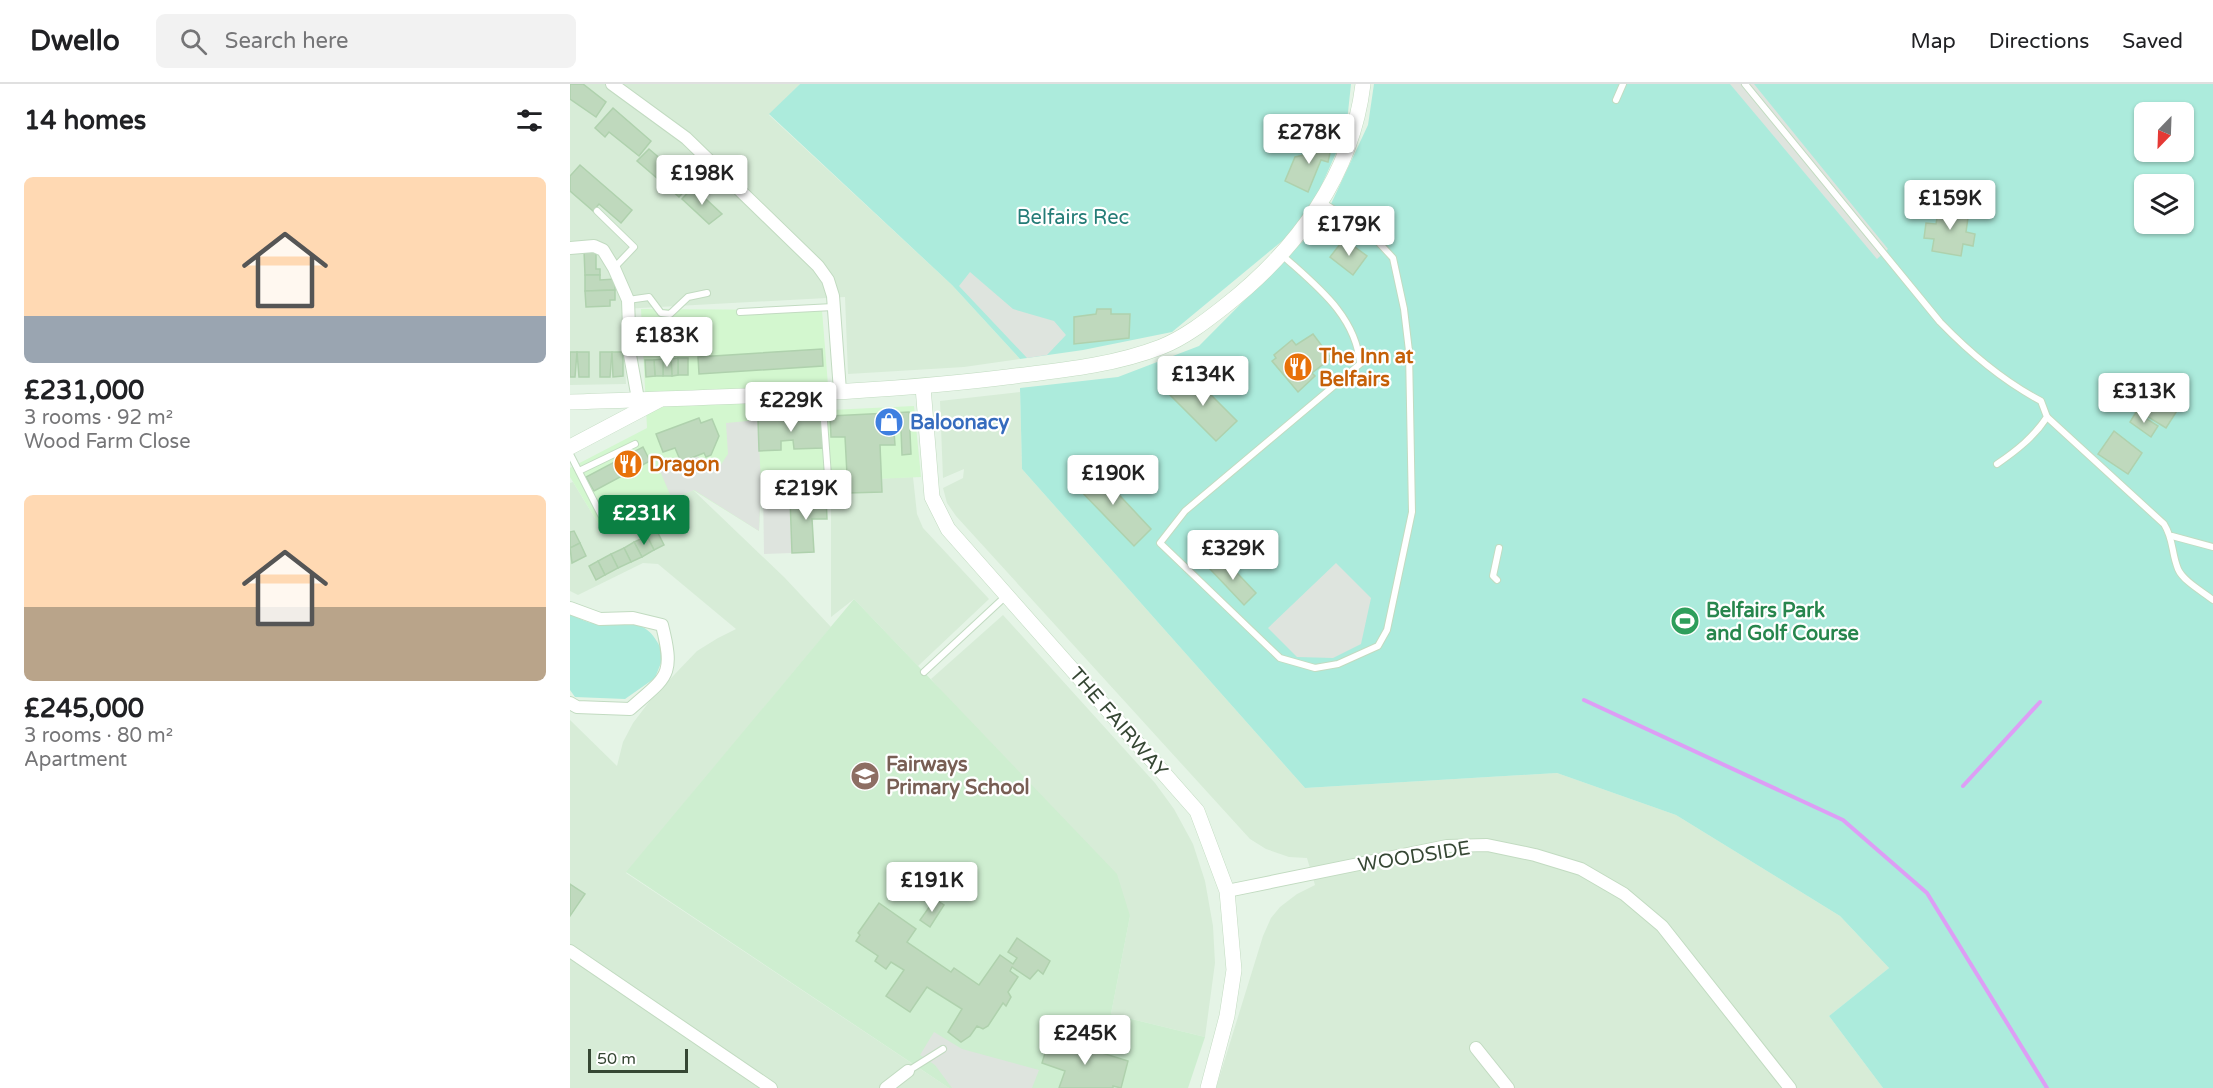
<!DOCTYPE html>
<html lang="en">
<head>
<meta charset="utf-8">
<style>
	:root { --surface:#fff; --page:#f2f2f2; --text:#202124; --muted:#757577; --line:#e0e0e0; --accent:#0b8043 }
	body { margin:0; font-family:"Varela Round",sans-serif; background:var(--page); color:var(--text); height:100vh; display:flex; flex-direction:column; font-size:22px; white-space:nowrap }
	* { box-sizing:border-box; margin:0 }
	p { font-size:20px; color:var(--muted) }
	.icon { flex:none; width:33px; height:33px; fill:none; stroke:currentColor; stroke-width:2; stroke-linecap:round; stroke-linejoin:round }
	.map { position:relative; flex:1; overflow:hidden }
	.drawer { display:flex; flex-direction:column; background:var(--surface); width:570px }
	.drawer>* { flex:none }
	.needle { width:39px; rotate:203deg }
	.controls { position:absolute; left:1564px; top:18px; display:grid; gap:12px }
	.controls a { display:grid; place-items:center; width:60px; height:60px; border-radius:9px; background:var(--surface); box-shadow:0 2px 4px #0004; font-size:30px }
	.scale { position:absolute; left:18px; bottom:15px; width:100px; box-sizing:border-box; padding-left:6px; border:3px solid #364734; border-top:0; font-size:16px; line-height:21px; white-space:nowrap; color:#364734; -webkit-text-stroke:4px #fff; paint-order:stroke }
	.price { position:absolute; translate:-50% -51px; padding:0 14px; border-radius:6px; background:#fff; color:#222; font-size:20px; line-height:39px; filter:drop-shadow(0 2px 3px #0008) }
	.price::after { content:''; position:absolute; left:50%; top:36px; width:18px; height:14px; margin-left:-9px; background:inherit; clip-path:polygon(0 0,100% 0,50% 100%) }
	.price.on { background:var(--accent); color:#fff }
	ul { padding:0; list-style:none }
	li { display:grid; align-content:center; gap:12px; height:318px; padding:0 24px }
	li span { display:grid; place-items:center; height:186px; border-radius:9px; color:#555 }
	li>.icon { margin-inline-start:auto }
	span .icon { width:108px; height:108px; fill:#fffc; stroke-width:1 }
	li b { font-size:26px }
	h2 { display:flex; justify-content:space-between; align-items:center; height:72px; padding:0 24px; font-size:26px }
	header { display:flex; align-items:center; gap:36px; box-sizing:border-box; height:84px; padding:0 30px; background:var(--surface); border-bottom:2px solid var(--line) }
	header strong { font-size:28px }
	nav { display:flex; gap:33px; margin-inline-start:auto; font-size:21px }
	.search { width:420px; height:54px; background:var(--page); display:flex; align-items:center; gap:15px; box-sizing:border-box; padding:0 21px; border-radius:9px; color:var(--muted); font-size:22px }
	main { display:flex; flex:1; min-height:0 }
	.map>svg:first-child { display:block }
</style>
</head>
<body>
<header>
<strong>Dwello</strong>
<div class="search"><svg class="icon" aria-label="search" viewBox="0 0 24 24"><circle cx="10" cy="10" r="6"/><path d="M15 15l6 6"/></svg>Search here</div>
<nav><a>Map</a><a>Directions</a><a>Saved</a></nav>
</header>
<main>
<section class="drawer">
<h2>14 homes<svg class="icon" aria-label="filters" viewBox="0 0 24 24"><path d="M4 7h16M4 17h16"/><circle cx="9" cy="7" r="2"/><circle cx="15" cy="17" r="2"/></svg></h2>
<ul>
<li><span style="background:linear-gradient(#ffd9b3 75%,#9aa5b1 0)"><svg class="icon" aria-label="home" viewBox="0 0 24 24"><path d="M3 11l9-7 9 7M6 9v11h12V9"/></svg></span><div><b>£231,000</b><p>3 rooms · 92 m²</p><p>Wood Farm Close</p></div></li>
<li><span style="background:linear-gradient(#ffd9b3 60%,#b9a48a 0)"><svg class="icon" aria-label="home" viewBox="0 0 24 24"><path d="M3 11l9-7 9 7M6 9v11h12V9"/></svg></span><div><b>£245,000</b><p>3 rooms · 80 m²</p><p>Apartment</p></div></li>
</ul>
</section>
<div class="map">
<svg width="1643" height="1004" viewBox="0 0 1643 1004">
	<rect width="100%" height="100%" fill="#e5f4e6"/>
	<g fill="#d7ecd7">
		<path d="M0 0H230L199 31 382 201 450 275 394 283 278 290 275 213 52 225 56 300 0 301Z"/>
		<path d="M450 308 452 385 735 704 987 689 1106 731 1270 832 1319 884 1259 932 1313 1004H646L693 852 701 834 710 823 727 810 745 801 737 774 719 773 696 765 680 755 386 432 377 419 373 404 393 394 394 385 373 394 370 317Z"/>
		<path d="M343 393 347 430 353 444 419 515 348 582 284 515 261 533V397Z"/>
		<path d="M3 398 31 444 123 406 214 493 261 543 56 789 379 1004H0V636L47 682 53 658 63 639 82 614 127 567 148 554 166 545 88 480 73 479 8 511 0 507V399Z"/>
		<path d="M433 531 585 699 604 725 623 760 635 797 643 842 645 879 635 953 541 930 560 832 361 595Z"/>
	</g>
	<path fill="#d3f7cf" d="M71 225 252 226 260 326 344 322 351 393 191 400 189 447 123 406 31 444 0 393V384L77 344Z"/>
	<path fill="#ceeed0" d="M284 515 547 790 560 832 541 930 635 953 618 1004H379L56 788Z"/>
	<g fill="#acebdc" fill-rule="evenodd">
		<path d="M230 0H781L776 47 735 138 602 248 513 266 450 275 382 201 199 30Z"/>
		<path d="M804 0H1643V1004H1313L1259 932 1319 884 1270 832 1106 731 987 689 735 704 452 385 450 304 548 293 629 262 753 137 798 41ZM1575 28H1614V68H1575ZM1575 100H1614V140H1575Z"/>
		<path d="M0 530C7 533 15 538 22 539 58 547 74 525 94 571L85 594 55 615 5 613 0 606Z"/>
	</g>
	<g fill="#dee4de">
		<path d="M1160 0H1184L1318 165 1307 175Z"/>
		<path d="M400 188 443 225 484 237 496 251 477 271 457 274 389 202Z"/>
		<path d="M188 336 191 400 189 447 124 406 102 415 90 387 128 372 131 379 136 377 139 385 150 382 158 370 156 339Z"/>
		<path d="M247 402V412L220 414 222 469 194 470 193 403Z"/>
		<path d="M766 479 801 514 791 560 763 574 727 573 698 544Z"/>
		<path d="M364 948 392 965 469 986 462 1004H382L365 981 350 971Z"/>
	</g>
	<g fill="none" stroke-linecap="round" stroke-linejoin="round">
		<g stroke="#dd9ef5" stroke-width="4">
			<path d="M1014 616 1273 736 1357 809 1477 1004"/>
			<path d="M1393 702 1470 618"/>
		</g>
	</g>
	<g fill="#bfd9bd" stroke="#afd1ad" stroke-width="1.5">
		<path d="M0 0H13L36 18 26 33 0 15Z"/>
		<path d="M43 24 81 57 69 72 39 48 35 53 25 44Z"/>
		<path d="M745 53 762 60 758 78 751 76 738 108 715 97 725 73 738 70Z"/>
		<path d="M79 65 99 82 88 95 67 77Z"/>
		<path d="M10 81 62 126 51 139 29 120 23 127 0 107V92Z"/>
		<path d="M102 83 121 100 109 113 90 96Z"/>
		<path d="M123 103 152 130 139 140 112 115Z"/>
		<path d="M1369 122 1399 127 1396 148 1405 150 1403 162 1393 160 1391 172 1362 167 1364 155 1354 154 1356 139 1366 140Z"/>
		<path d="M774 155 797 172 783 191 760 173Z"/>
		<path d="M14 166H26V185H30V191H15Z"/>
		<path d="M15 191H30V196L45 195V206L15 207Z"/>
		<path d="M45 206V216H40V222L16 223 15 207Z"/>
		<path d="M527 225H541V230H560L559 254 504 260V233L526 230Z"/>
		<path d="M743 250 761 274 742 289 745 292 728 308 702 277 706 274 704 271 722 256 726 261Z"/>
		<path d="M252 265 253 282 129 290 128 273Z"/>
		<path d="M0 268H7L5 293H0Z"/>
		<path d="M7 268H19V293H9Z"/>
		<path d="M30 268H42L40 293H30Z"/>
		<path d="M42 268H53V292L43 293Z"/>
		<rect x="108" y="274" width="10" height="17"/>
		<path d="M108 274V291L102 292 101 275Z"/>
		<path d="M93 275H101L102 292H93Z"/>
		<path d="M93 275V292H85L84 276Z"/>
		<path d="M75 276H84L85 292 76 293Z"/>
		<path d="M620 290 667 337 646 357 599 310Z"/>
		<path d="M1574 301 1610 322 1596 344 1562 323Z"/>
		<path d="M339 328 341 370 332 371 331 346 324 347 325 361H310L312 408 278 409 275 353H261L260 332Z"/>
		<path d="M1566 328 1588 342 1581 353 1560 338Z"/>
		<path d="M252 333 253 364 224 365 223 356 211 357V366L189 367 188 336Z"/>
		<path d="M129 334 131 339 142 335 149 352 141 371 136 373 134 369 111 378 105 364 93 368 86 350Z"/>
		<path d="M1544 347 1572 369 1558 390 1528 370Z"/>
		<path d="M73 363 80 377 24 407 16 393Z"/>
		<path d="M523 383 581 445 564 462 505 401Z"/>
		<path d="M256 412 257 435H242L244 468 222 469 220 414Z"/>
		<path d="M4 447 10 459 0 464V448Z"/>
		<path d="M87 447 94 461 84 466 77 452Z"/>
		<path d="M77 452 84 466 72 473 64 458Z"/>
		<path d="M64 458 72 473 61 478 54 464Z"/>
		<path d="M10 459 16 472 2 479 0 464Z"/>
		<path d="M54 464 61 478 48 484 41 470Z"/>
		<path d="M41 470 48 484 35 491 28 477Z"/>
		<path d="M652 473 686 509 674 521 640 485Z"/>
		<path d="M28 477 35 491 26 496 19 482Z"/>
		<path d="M0 800 15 810 0 832Z"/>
		<path d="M365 815 374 821 360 843 350 836Z"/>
		<path d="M309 819 346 845 337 858 381 888 384 884 409 901 430 871 443 880 447 874 438 868 447 854 480 877 473 890 468 886 460 895 442 883 440 887 448 893 438 908 441 913 436 922 433 919 418 942 413 945 407 942 400 952 391 958 378 948 392 925 357 903 340 928 316 912 334 886 321 878 316 885 305 877 308 872 286 857 290 851 288 849Z"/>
		<path d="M480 953 558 977 551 1004 543 1002V1004H489L495 987 472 979Z"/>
	</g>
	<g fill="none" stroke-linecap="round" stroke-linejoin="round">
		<g stroke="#c2dbc1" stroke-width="8">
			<g id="service">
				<path d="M1175 0 1370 238C1399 268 1433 297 1471 317L1477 333C1464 353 1446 367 1427 380"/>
				<path d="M1046 16 1053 0"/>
				<path d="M27 127 64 163 44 184"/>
				<path d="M712 171C745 201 786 231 790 280L615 427 590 459 710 574 745 584 768 580 808 562 817 546 842 428 839 267 834 225 823 174 799 148 752 118"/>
				<path d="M58 216 79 213 91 229 100 230 118 213 137 209"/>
				<path d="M170 228 263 223"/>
				<path d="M1477 333 1594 440C1604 456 1601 468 1608 485 1613 497 1633 508 1643 516"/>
				<path d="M0 370 31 431"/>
				<path d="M9 387 65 360"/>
				<path d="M247 410 258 392 252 309"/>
				<path d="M1602 452 1643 463"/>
				<path d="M927 496 923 492 929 464"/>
				<path d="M354 588 437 511"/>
				<path d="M338 987 373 965"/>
			</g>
		</g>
		<g stroke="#c2dbc1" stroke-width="14">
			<g id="minor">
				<path d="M42 0 116 54 248 182 258 196 263 212 270 307"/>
				<path d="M0 164 24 162 33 166 44 184 58 216 60 271 68 315"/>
				<path d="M0 524 30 535 63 534 92 541C105 593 97 592 60 625L7 623 0 619"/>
				<path d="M657 807 877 762 917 761 965 771 1011 785 1054 810 1092 842 1220 1004"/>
				<path d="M0 867 201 1004"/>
				<path d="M906 964 938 1004"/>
				<path d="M316 1004 338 987"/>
			</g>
		</g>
		<g stroke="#c2dbc1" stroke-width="16">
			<g id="tertiary">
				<path d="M353 303 362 413 378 445 627 727 657 807 664 886 657 932 638 1004"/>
				<path d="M0 318C143 313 287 311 429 294 484 287 539 283 591 263 614 254 636 237 655 222 726 166 782 92 793 0"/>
				<path d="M0 363 89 316"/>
			</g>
		</g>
		<use href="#service" stroke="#fff" stroke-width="6"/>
		<use href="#minor" stroke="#fff" stroke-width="12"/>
		<use href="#tertiary" stroke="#fff" stroke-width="15"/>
	</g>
	<defs>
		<g id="restaurant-disc" transform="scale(1.5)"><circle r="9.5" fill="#e8710a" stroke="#fff"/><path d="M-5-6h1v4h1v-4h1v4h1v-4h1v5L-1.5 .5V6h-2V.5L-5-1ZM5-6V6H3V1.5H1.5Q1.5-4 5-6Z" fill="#fff"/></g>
		<g id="shop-disc" transform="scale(1.5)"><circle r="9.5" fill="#3f7fe0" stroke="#fff"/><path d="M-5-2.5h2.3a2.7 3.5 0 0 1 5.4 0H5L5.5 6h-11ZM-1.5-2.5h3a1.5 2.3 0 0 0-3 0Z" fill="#fff"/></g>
		<g id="stadium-disc" transform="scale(1.5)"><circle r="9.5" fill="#2e9e5b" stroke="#fff"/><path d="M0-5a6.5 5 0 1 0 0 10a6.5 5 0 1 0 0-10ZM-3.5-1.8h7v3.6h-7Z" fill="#fff"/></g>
		<g id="school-disc" transform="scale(1.5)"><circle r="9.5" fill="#8d6e63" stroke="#fff"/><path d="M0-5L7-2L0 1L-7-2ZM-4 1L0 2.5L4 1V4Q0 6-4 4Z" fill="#fff"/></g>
	</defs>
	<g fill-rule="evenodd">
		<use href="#restaurant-disc" x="728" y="283"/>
		<use href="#shop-disc" x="319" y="338"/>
		<use href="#restaurant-disc" x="58" y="380"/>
		<use href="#stadium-disc" x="1115" y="537"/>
		<use href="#school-disc" x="295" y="692"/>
	</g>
	<g text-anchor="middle" stroke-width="4.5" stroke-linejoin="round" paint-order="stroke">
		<g font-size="20" fill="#247c77" stroke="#fff">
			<text x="503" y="140">Belfairs Rec</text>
		</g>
		<g font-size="20" font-weight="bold" fill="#c56008" stroke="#fff" text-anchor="start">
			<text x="749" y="279">The Inn at<tspan x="749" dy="23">Belfairs</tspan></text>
			<text x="79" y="387">Dragon</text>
		</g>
		<g font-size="20" font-weight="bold" fill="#366cbe" stroke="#fff" text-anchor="start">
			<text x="340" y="345">Baloonacy</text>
		</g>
		<g font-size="20" font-weight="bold" fill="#27864d" stroke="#fff" text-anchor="start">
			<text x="1136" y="533">Belfairs Park<tspan x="1136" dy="23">and Golf Course</tspan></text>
		</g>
		<g font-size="20" fill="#364734" stroke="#fff">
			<text transform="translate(549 638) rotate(49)" y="7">THE FAIRWAY</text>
			<text transform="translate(844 772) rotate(-9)" y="7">WOODSIDE</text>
		</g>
		<g font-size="20" font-weight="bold" fill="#785e54" stroke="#fff" text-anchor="start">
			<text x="316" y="687">Fairways<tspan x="316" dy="23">Primary School</tspan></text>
		</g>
	</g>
</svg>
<div class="controls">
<a><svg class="needle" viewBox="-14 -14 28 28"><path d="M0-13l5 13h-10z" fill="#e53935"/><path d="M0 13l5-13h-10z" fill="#757577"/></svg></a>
<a><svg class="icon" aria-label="layers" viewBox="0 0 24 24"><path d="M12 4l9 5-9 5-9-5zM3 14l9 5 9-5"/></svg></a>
</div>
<div class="scale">50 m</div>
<b class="price" style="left:739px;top:81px">£278K</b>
<b class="price" style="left:132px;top:122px">£198K</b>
<b class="price" style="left:1380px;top:147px">£159K</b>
<b class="price" style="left:779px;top:173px">£179K</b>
<b class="price" style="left:97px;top:284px">£183K</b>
<b class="price" style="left:633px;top:323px">£134K</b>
<b class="price" style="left:1574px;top:340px">£313K</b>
<b class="price" style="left:221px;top:349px">£229K</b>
<b class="price" style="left:543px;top:422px">£190K</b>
<b class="price" style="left:236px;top:437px">£219K</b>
<b class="price on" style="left:74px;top:462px">£231K</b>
<b class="price" style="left:663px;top:497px">£329K</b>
<b class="price" style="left:362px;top:829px">£191K</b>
<b class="price" style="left:515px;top:982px">£245K</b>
</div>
</main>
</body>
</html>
